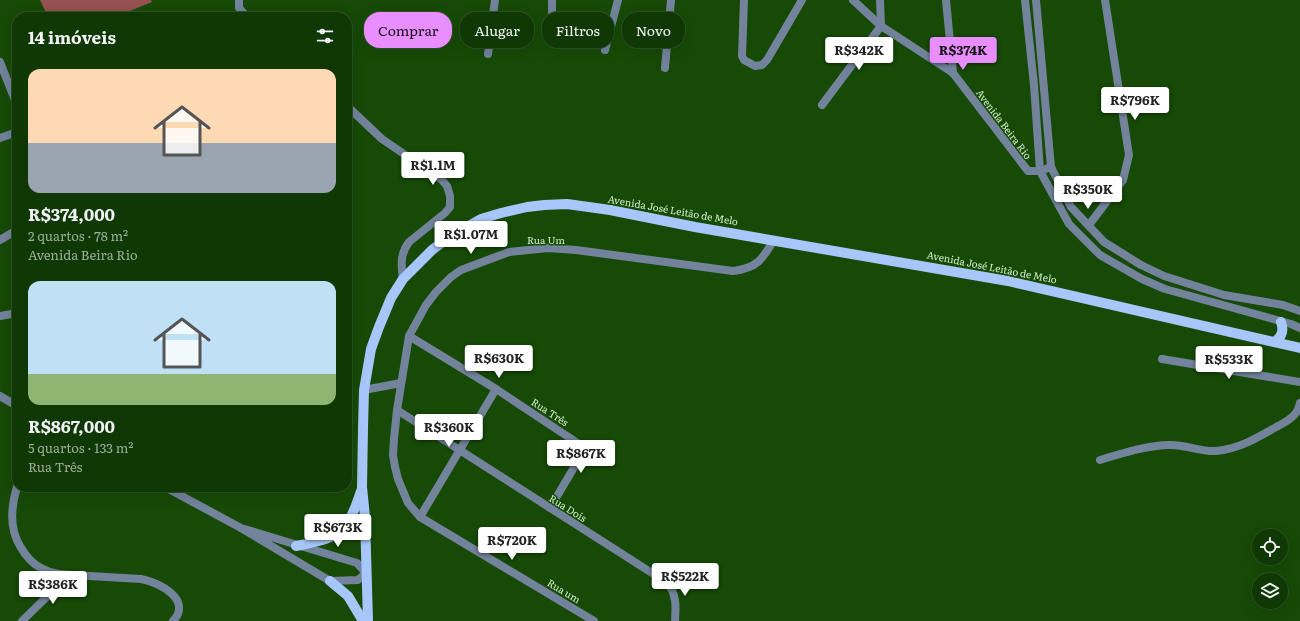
<!DOCTYPE html>
<html lang="pt">
<head>
<meta charset="utf-8">
<style>
	:root { --surface:#103804; --page:#193f0e; --text:#f1f3f6; --muted:#9cac9a; --line:#305226; --accent:#e98efe }
	body { margin:0; font-family:Literata,serif; background:var(--page); color:var(--text); height:100vh; display:flex; flex-direction:column; font-size:15px; white-space:nowrap }
	* { box-sizing:border-box; margin:0 }
	p { font-size:13px; color:var(--muted) }
	.icon { flex:none; width:22px; height:22px; fill:none; stroke:currentColor; stroke-width:2; stroke-linecap:round; stroke-linejoin:round }
	.map { position:relative; flex:1; overflow:hidden }
	.drawer { position:absolute; left:12px; top:12px; width:340px; height:480px; display:flex; flex-direction:column; background:var(--surface); border-radius:16px; box-shadow:0 4px 16px #0002,0 0 0 1px var(--line) }
	.drawer>* { flex:none }
	.guide { position:absolute; left:364px; top:12px; width:380px; height:36px; display:flex; gap:8px }
	.tools { position:absolute; left:1252px; top:529px; display:grid; gap:8px }
	.tools a { display:grid; place-items:center; width:36px; height:36px; border-radius:50%; background:var(--surface); box-shadow:0 4px 16px #0002,0 0 0 1px var(--line); font-size:20px }
	.price { position:absolute; translate:-50% -34px; padding:0 9px; border-radius:4px; background:#fff; color:#222; font-size:13px; line-height:26px; filter:drop-shadow(0 1px 2px #0008) }
	.price::after { content:''; position:absolute; left:50%; top:24px; width:12px; height:9px; margin-left:-6px; background:inherit; clip-path:polygon(0 0,100% 0,50% 100%) }
	.price.current { background:var(--accent); color:#111 }
	ul { padding:0; list-style:none }
	li { display:grid; align-content:center; gap:8px; height:212px; padding:0 16px }
	li span { display:grid; place-items:center; height:124px; border-radius:12px; color:#555 }
	li>.icon { margin-inline-start:auto }
	span .icon { width:72px; height:72px; fill:#fffc; stroke-width:1 }
	li b { font-size:17px }
	h2 { display:flex; justify-content:space-between; align-items:center; height:48px; padding:0 16px; font-size:17px }
	.tag { padding:0 14px; border-radius:16px; background:var(--surface); box-shadow:0 4px 16px #0002,0 0 0 1px var(--line); font-size:14px; line-height:36px }
	.tag.current { background:var(--accent); color:#111 }
	.map>svg:first-child { display:block }
</style>
</head>
<body>
<div class="map">
<svg width="1300" height="621" viewBox="0 0 1300 621">
	<rect width="100%" height="100%" fill="#164a06"/>
	<path fill="#965152" d="M40 0H151L152 2 115 17H48Z"/>
	<g fill="none" stroke-linecap="round" stroke-linejoin="round">
		<g stroke="#73839c" stroke-width="8">
			<path d="M239 0V8L247 17"/>
			<path d="M744 0 742 56 744 60 755 66 762 65 767 60 802 0"/>
			<path d="M853 0 881 26 953 73 1028 171H1040L1051 167"/>
			<path d="M946 0 953 73"/>
			<path d="M552 19V0"/>
			<path d="M605 50 618 0"/>
			<path d="M488 54 495 0"/>
			<path d="M0 62 17 105"/>
			<path d="M665 68 671 0"/>
			<path d="M822 105 881 26 880 0"/>
			<path d="M347 106 382 139 442 180 447 186 450 196V207L445 213 409 242C400 254 401 265 403 279"/>
			<path d="M0 138 17 132"/>
			<path d="M1089 225 1123 180 1129 155 1105 0"/>
			<path d="M0 240 17 230"/>
			<path d="M0 316 17 313"/>
			<path d="M409 336 496 389 579 444 582 454 550 508"/>
			<path d="M1162 359 1300 382"/>
			<path d="M364 390 401 383"/>
			<path d="M397 410 666 582C677 593 676 607 675 621"/>
			<path d="M1100 460C1123 453 1144 446 1168 445 1185 444 1200 452 1216 451 1239 449 1259 437 1278 426 1284 423 1291 419 1295 414 1298 411 1299 407 1300 403"/>
			<path d="M17 487C11 507 9 528 20 546 25 555 31 563 41 568 55 576 73 575 89 576 106 577 124 578 141 579 159 582 193 600 173 621"/>
			<path d="M420 517 496 389"/>
			<path d="M22 621 69 575"/>
			<path d="M594 621 420 517 408 503 398 479 395 467 393 455 394 439 397 410 409 336 426 305 436 292 451 277 461 270 509 252 548 248 576 250 733 271C757 268 762 260 774 240"/>
		</g>
		<g stroke="#73839c" stroke-width="8">
			<path d="M1025 0 1034 85 1040 171 1069 224 1100 255 1142 279 1165 289 1291 324 1300 328"/>
			<path d="M1036 0 1051 167 1071 207 1104 242 1141 265 1164 276 1224 295 1283 305 1300 311"/>
			<path d="M0 396 17 406"/>
			<path d="M165 487 241 528 330 581 358 580 366 573 357 563 241 528"/>
		</g>
		<g stroke="#a7c7fa" stroke-width="10">
			<path d="M1275 342C1282 336 1284 331 1281 322"/>
			<path d="M296 546C339 538 347 534 361 491"/>
			<path d="M330 581 348 596 363 621"/>
			<path d="M368 621 365 517 362 487 363 428 364 390 371 349 379 327 391 298 403 279 432 250 449 237 481 219 501 213 527 207 544 205 567 204 610 210 695 227 1008 281 1300 348"/>
		</g>
	</g>
	<g text-anchor="middle" stroke-width="3" stroke-linejoin="round" paint-order="stroke">
		<g font-size="10" fill="#d1edca" stroke="#164a06">
			<text transform="translate(1004 124) rotate(53)" y="4">Avenida Beira Rio</text>
			<text transform="translate(673 210) rotate(10)" y="4">Avenida José Leitão de Melo</text>
			<text x="546" y="244">Rua Um</text>
			<text transform="translate(992 267) rotate(11)" y="4">Avenida José Leitão de Melo</text>
			<text transform="translate(550 412) rotate(33)" y="4">Rua Três</text>
			<text transform="translate(568 508) rotate(32)" y="4">Rua Dois</text>
			<text transform="translate(564 591) rotate(31)" y="4">Rua um</text>
		</g>
	</g>
</svg>
<div class="tools">
<a><svg class="icon" aria-label="locate" viewBox="0 0 24 24"><circle cx="12" cy="12" r="6"/><path d="M12 2v4M12 18v4M2 12h4M18 12h4"/></svg></a>
<a><svg class="icon" aria-label="layers" viewBox="0 0 24 24"><path d="M12 4l9 5-9 5-9-5zM3 14l9 5 9-5"/></svg></a>
</div>
<b class="price" style="left:859px;top:71px">R$342K</b>
<b class="price current" style="left:963px;top:71px">R$374K</b>
<b class="price" style="left:1135px;top:121px">R$796K</b>
<b class="price" style="left:433px;top:186px">R$1.1M</b>
<b class="price" style="left:1088px;top:210px">R$350K</b>
<b class="price" style="left:471px;top:255px">R$1.07M</b>
<b class="price" style="left:499px;top:379px">R$630K</b>
<b class="price" style="left:1229px;top:380px">R$533K</b>
<b class="price" style="left:449px;top:448px">R$360K</b>
<b class="price" style="left:581px;top:474px">R$867K</b>
<b class="price" style="left:338px;top:548px">R$673K</b>
<b class="price" style="left:512px;top:561px">R$720K</b>
<b class="price" style="left:685px;top:597px">R$522K</b>
<b class="price" style="left:53px;top:605px">R$386K</b>
<div class="guide">
<a class="tag current">Comprar</a>
<a class="tag">Alugar</a>
<a class="tag">Filtros</a>
<a class="tag">Novo</a>
</div>
<section class="drawer">
<h2>14 imóveis<svg class="icon" aria-label="filters" viewBox="0 0 24 24"><path d="M4 7h16M4 17h16"/><circle cx="9" cy="7" r="2"/><circle cx="15" cy="17" r="2"/></svg></h2>
<ul>
<li><span style="background:linear-gradient(#ffd9b3 60%,#9aa5b1 0)"><svg class="icon" aria-label="home" viewBox="0 0 24 24"><path d="M3 11l9-7 9 7M6 9v11h12V9"/></svg></span><div><b>R$374,000</b><p>2 quartos · 78 m²</p><p>Avenida Beira Rio</p></div></li>
<li><span style="background:linear-gradient(#bfe0f5 75%,#8fb573 0)"><svg class="icon" aria-label="home" viewBox="0 0 24 24"><path d="M3 11l9-7 9 7M6 9v11h12V9"/></svg></span><div><b>R$867,000</b><p>5 quartos · 133 m²</p><p>Rua Três</p></div></li>
</ul>
</section>
</div>
</body>
</html>
